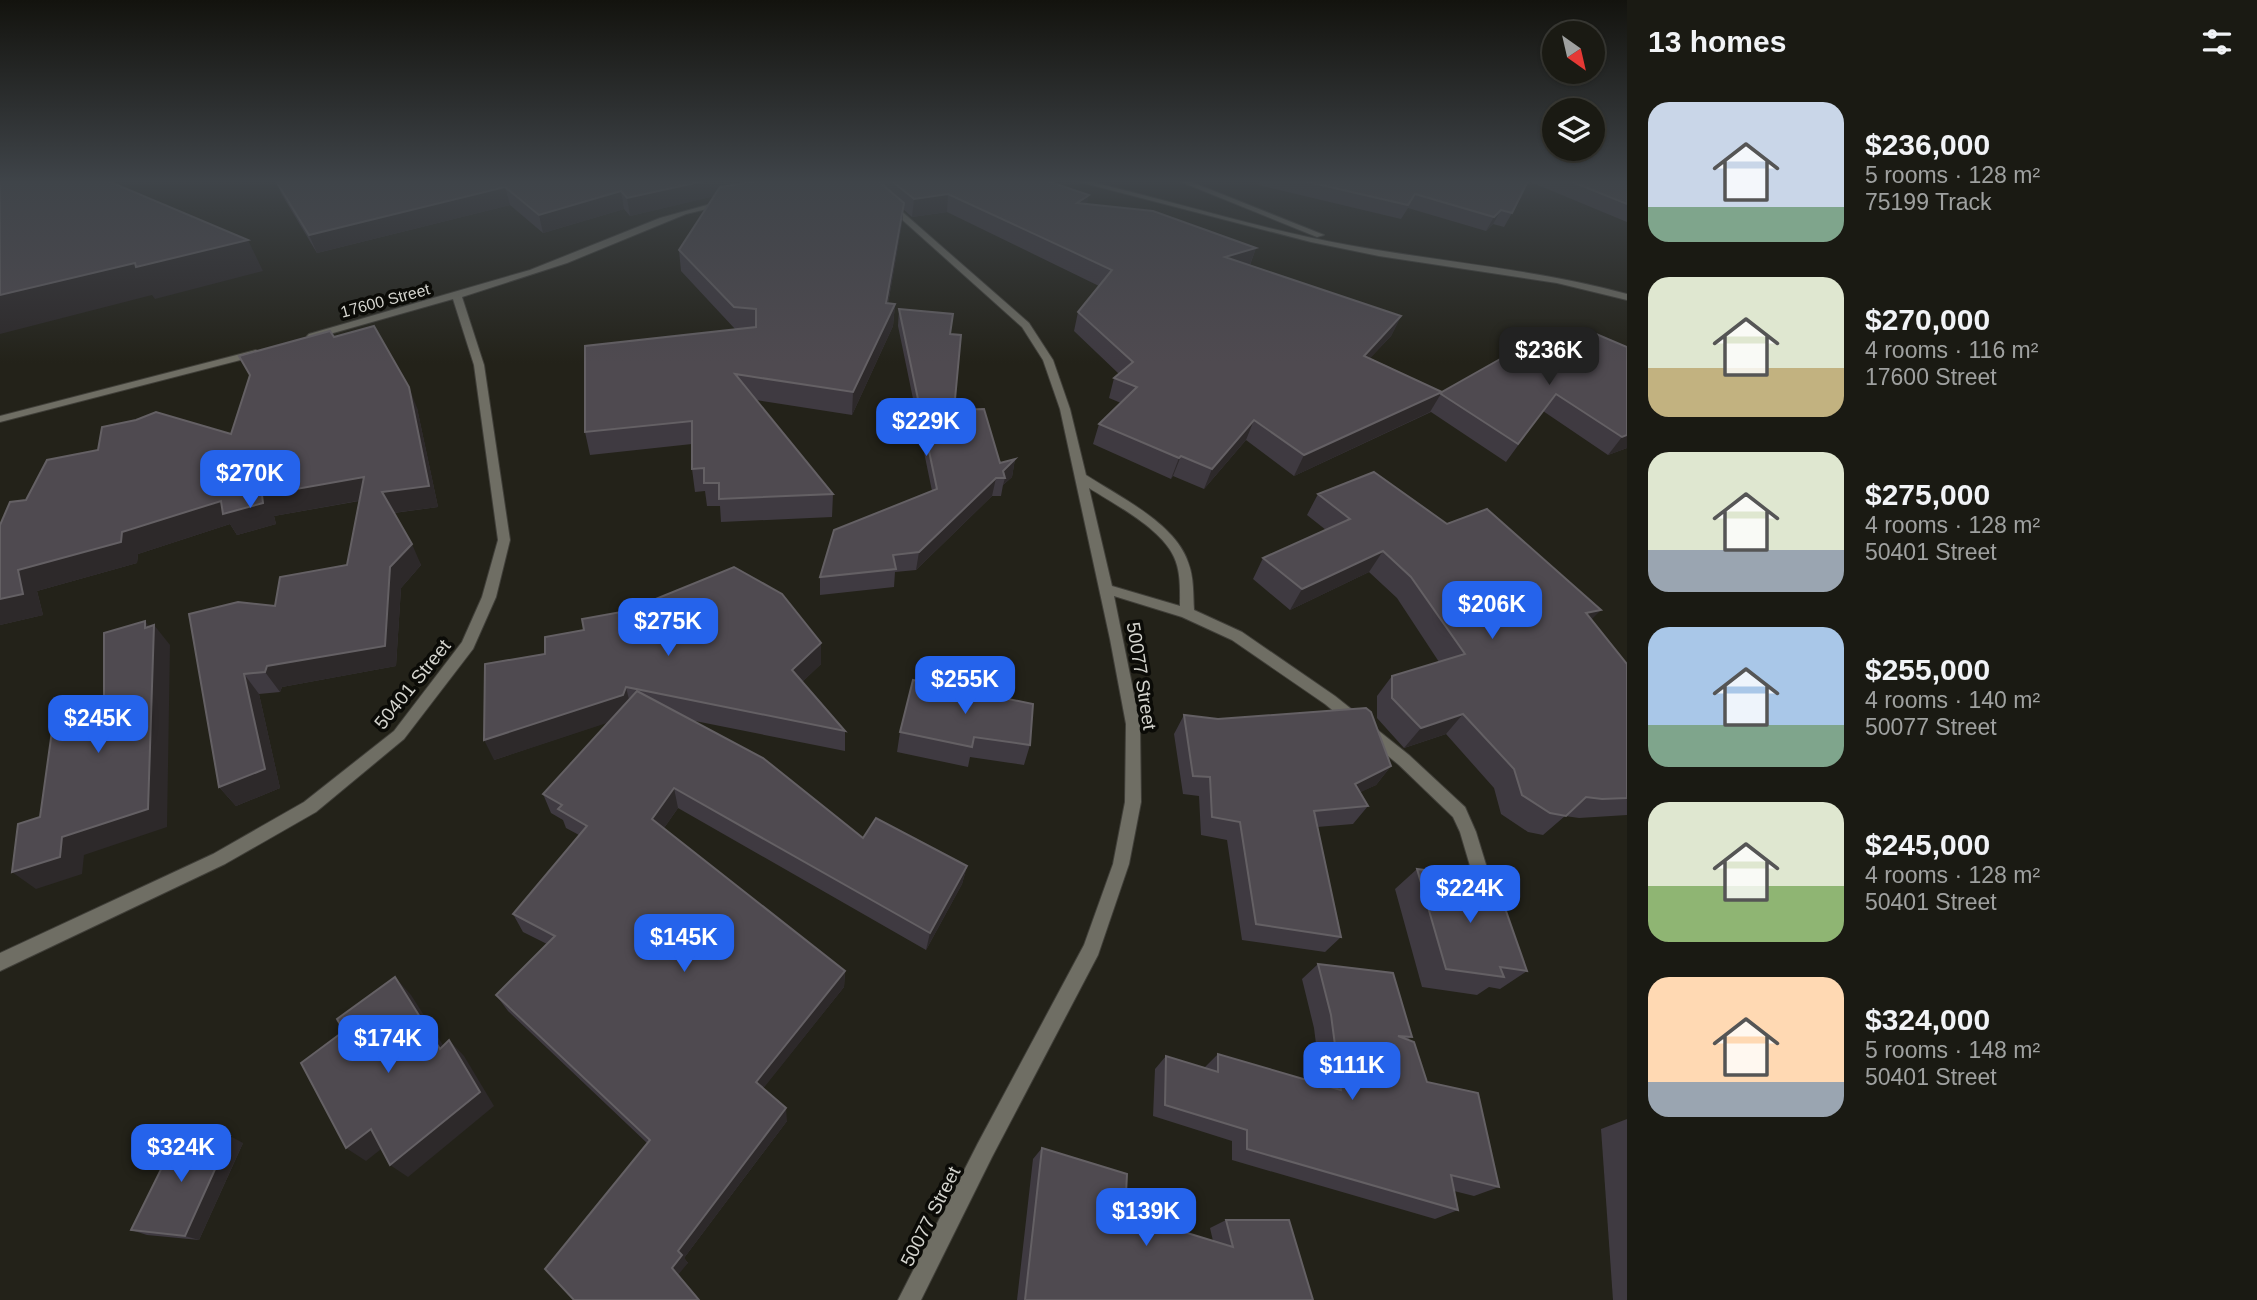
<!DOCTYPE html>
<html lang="en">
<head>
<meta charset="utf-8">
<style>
	:root { --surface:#1a1a13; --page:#272721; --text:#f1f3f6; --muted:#9fa1a0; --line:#383833; --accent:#2563eb }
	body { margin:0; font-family:Helvetica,sans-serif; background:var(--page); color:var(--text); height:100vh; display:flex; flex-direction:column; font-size:26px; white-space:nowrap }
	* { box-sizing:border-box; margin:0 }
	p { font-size:23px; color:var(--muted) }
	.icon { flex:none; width:38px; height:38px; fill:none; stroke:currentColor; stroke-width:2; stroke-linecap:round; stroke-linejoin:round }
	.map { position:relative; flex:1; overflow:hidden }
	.details { display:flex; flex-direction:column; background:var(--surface); width:630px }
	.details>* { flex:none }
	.needle { width:46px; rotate:146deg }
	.buttons { position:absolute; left:1542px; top:21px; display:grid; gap:14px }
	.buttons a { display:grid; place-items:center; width:63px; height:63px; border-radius:50%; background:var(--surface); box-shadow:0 2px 5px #0004,0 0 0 2px var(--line); font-size:35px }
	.price { position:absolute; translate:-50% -60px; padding:0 16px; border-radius:14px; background:var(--accent); color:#fff; font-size:23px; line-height:46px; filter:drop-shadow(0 2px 4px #0008) }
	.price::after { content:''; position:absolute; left:50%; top:42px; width:21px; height:16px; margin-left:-10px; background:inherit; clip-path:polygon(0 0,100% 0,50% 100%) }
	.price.current { background:#222; color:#fff }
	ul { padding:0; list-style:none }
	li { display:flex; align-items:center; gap:21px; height:175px; padding:0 21px }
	li span { display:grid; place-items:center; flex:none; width:196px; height:140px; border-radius:21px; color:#555 }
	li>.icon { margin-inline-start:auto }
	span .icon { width:84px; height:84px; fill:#fffc; stroke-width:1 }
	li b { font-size:30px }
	h2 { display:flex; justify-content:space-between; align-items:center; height:84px; padding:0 21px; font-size:30px }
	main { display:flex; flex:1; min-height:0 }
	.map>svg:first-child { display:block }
</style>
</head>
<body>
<main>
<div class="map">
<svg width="1627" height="1300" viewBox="0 0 1627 1300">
	<rect width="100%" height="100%" fill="#232219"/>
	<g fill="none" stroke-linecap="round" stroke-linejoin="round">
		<g stroke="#403f39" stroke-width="2">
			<g id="street">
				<path d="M859 181H867L1029 323 1053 360 1070 409 1086 475C1118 496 1175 523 1188 562 1194 577 1193 594 1194 610L1242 632 1335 696 1409 755 1465 807 1476 832 1499 907 1496 913 1490 915 1484 913 1460 832 1453 817 1399 765 1325 704 1232 640 1182 617 1114 596 1140 724 1141 802 1129 864 1098 955 992 1157 921 1300H898L978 1143 1084 945 1113 864 1125 802 1126 724 1110 639 1060 409 1043 360 1022 327ZM1089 488C1114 504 1161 528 1174 557 1181 572 1180 590 1180 606L1112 586Z"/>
				<path d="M1076 181H1088C1175 202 1260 229 1348 245 1441 262 1535 269 1627 294V300L1557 283 1379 256 1311 242Z"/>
				<path d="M1179 181H1189L1324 235 1317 237Z"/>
				<path d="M725 200 729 202 728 204 686 214 567 263 462 297 484 365 510 540 496 597 473 649 404 739 316 812 225 864 0 971V953L213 854 304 802 394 731 462 642 482 597 498 540 474 365 453 299 312 339 307 336 309 334 530 270 660 218Z"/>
				<path d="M256 350 261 353 260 355 0 422V416Z"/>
			</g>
		</g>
		<use href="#street" fill="#6f6e64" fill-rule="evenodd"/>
	</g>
	<g fill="#3f3a41">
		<path d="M276 181H1047L1087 204 1256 248 1250 265 1401 316 1391 336 1370 358 1442 392 1561 360 1627 347V448L1608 455 1543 411 1506 462 1431 412 1294 476 1246 440 1204 489 1173 476 1171 479 1093 444 1099 424 1121 403 1109 398 1114 378 1119 374 1074 331 1078 312 1099 286 947 212 912 217 903 209 902 223 888 304H895L893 326 852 415 756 400 833 494 832 517 721 522 720 506H707L705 491 695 492 692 469V444L590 455 585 432 735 329 681 271 679 250 714 196 630 216 624 209 543 233 510 205 317 253 282 195Z"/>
		<path d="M1260 181H1528L1512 213 1504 227 1493 224 1486 231 1408 208 1401 219 1258 185Z"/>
		<path d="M1528 181H1627V222Z"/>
		<path d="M899 309 950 334 954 410 1000 463 1015 459 1012 477 1003 485 1001 496H992L916 570 895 572 894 587 820 595V577L932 491 898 326Z"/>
		<path d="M334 337 417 408 438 507 394 513 421 565 401 588 396 666 282 687 280 692 259 694 280 788 236 806 219 787 189 614 275 606 347 565 359 501 274 516 276 524 237 535 230 524 138 554 137 563 37 591 43 615 0 625 26 500 231 434Z"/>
		<path d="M1318 494 1447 524 1591 620 1627 664V815L1579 818 1565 816 1543 835 1528 832 1501 814 1494 788 1446 734 1404 748 1377 718V696L1392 676 1439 662 1397 598 1369 572 1290 610 1253 579 1263 558 1326 530 1307 515Z"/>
		<path d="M627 611 821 664 802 682 845 731V751L690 720 863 838 967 866 962 884 926 950 678 808 664 828 845 971 844 987 763 1088 787 1121 684 1258 688 1263 574 1300 647 1143 508 1011 496 995 547 944 523 932 513 914 579 835 566 828 563 820 551 813 543 794 608 722 494 760 545 654 584 630Z"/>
		<path d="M913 680 1030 745 1024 765 970 757 968 767 897 752 900 732Z"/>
		<path d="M1184 715 1391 766 1376 785 1360 792 1368 806 1353 824 1317 827 1341 937 1325 952 1242 940 1227 840 1201 835 1199 796 1183 794 1174 734Z"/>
		<path d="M1417 869 1470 887 1527 971 1500 989 1489 987 1477 995 1422 987 1395 889Z"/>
		<path d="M1318 964 1412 1037 1408 1039 1427 1082 1499 1187 1474 1196 1454 1191 1458 1210 1435 1219 1232 1160V1141L1153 1116 1155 1069 1166 1056 1205 1068V1067L1218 1054 1321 1084 1314 1028 1302 979Z"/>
		<path d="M1627 1119V1300H1613L1601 1129Z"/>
		<path d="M243 1143 199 1240 147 1235 131 1230Z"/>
		<path d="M1042 1148 1125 1214 1213 1241 1210 1228 1226 1220 1313 1300H1017L1033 1159Z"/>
	</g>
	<g fill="#2d292a">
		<path d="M704 181H827L728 193 630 216 627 198Z"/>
		<path d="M505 187 510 205 317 253 309 235Z"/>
		<path d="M621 191 624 209 543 233 539 215Z"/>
		<path d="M948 194 947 212 912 217 914 199Z"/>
		<path d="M1089 195 1085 213 1077 203Z"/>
		<path d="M904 203 902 223 884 325 886 303Z"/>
		<path d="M1501 210 1493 224 1486 231 1494 217Z"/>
		<path d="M248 240 263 271 155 299 152 295 0 334V295L135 263Z"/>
		<path d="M1256 248 1249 267 1225 257Z"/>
		<path d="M895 304 893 326 852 415 853 392Z"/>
		<path d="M1401 316 1391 336 1354 375 1364 356Z"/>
		<path d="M409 387 417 408 438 507 392 513 382 492Z"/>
		<path d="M1442 392 1430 412 1294 476 1304 455Z"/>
		<path d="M1254 420 1246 440 1204 489 1212 469Z"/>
		<path d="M1627 435V448L1608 455 1622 437Z"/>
		<path d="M1181 456 1173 476 1171 479 1179 458Z"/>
		<path d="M1015 459 1012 477 1003 485 1005 478 1003 471Z"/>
		<path d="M364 477 374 498 274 516 276 524 237 535 230 524 138 554 137 563 37 591 43 615 0 625V599L18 570 122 532 221 501Z"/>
		<path d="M996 478 992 496 916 570 919 552Z"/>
		<path d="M412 544 421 565 401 588 396 666 282 687 280 692 265 672 267 666 390 567Z"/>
		<path d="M1383 551 1369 572 1290 610 1302 589Z"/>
		<path d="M1601 610 1581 630 1586 613Z"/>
		<path d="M145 621 154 633V625L170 645 167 827 84 855 82 874 36 889 12 872 62 837 145 628Z"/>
		<path d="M821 643V664L793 691 792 670Z"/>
		<path d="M244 674 259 694 280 788 236 806 219 787Z"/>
		<path d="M626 687 631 708 628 716 494 760 484 740Z"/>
		<path d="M1463 714 1446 734 1404 748 1421 728Z"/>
		<path d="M1391 766 1376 785 1340 802 1355 784Z"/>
		<path d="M674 788 678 808 657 838 652 819Z"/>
		<path d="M967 866 962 884 926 950 930 933Z"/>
		<path d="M845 971 844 987 758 1095 756 1082Z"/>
		<path d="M395 977 411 995 455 1064 440 1049Z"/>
		<path d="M449 1040 464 1056 494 1106 408 1177 390 1165Z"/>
		<path d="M786 1108 787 1121 684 1258 688 1263 678 1275 672 1268 678 1251Z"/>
		<path d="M371 1129 390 1142 366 1161 346 1148Z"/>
		<path d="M230 1136 243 1143 199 1240 185 1236Z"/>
	</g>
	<g fill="#4f4a50" stroke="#646064" stroke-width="2">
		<path d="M0 181H108L248 240 136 267 135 263 0 295Z"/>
		<path d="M276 181H704L627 198 621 191 539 215 505 187 309 235Z"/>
		<path d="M759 181H878L904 203 886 303 895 304 853 392 735 374 833 494 719 499V483H704V468L692 469V421L585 432V346L756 327V309L734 307 679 250 720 187Z"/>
		<path d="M892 181H1047L1089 195 1077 203 1153 211 1256 248 1225 257 1401 316 1364 356 1442 392 1304 455 1254 420 1212 469 1181 456 1179 458 1099 424 1137 387 1114 378 1133 362 1078 312 1112 270 948 194 914 199Z"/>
		<path d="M1304 181H1528L1512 213 1501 210 1494 217 1415 194 1408 205Z"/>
		<path d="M1570 181H1627V204Z"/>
		<path d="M899 309 953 314 950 334 961 335 954 410 984 409 1000 463 1015 459 1003 471 1005 478H996L919 552 893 555 896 569 820 577 834 530 937 489Z"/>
		<path d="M374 326 409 387 429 486 382 492 412 544 390 567 385 646 267 666 265 672 244 674 265 769 219 787 189 614 238 602 275 606 280 577 347 565 364 477 262 495 263 503 223 514 221 501 122 532 121 542 18 570 23 594 0 599V525L10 502 26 500 47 460 98 450 102 427 136 420 156 412 231 434 250 375 239 356 330 331 334 337Z"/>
		<path d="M1589 331 1627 347V435L1622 437 1556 394 1518 444 1441 394 1442 392 1525 345 1561 360Z"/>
		<path d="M1374 472 1447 524 1487 509 1601 610 1586 613 1627 664V798L1602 799 1586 797 1566 816 1550 813 1522 795 1514 769 1463 714 1421 728 1392 698V676L1465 654 1411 577 1383 551 1302 589 1263 558 1350 519 1318 494Z"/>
		<path d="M734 567 782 594 821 643 792 670 845 731 626 687 623 695 484 740 485 664 545 654V637L584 630 582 619 627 611V606L646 603Z"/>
		<path d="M145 621V628L154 625 148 809 62 837 60 857 12 872 18 824 40 817 52 731 104 716V633Z"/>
		<path d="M913 680 1033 704 1030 745 974 737 972 747 900 732Z"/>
		<path d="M637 691 763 758 863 838 876 818 967 866 930 933 674 788 652 819 845 971 756 1082 786 1108 678 1251 682 1255 672 1268 699 1300H574L545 1269 650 1140 496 995 555 936 513 914 587 826 558 809 562 805 543 794Z"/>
		<path d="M1366 708 1371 712 1391 766 1355 784 1368 806 1314 811 1341 937 1256 924 1240 822 1212 817 1210 777 1193 776 1184 715 1218 719Z"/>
		<path d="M1417 869 1465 875 1470 887 1499 891 1527 971 1500 967 1504 977 1446 969Z"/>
		<path d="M1318 964 1393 973 1412 1037 1398 1036 1414 1042 1427 1082 1478 1093 1499 1187 1451 1175 1458 1210 1247 1149V1130L1165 1105 1166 1056 1218 1072V1054L1341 1090 1331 1015Z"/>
		<path d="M395 977 440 1049 449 1040 480 1092 390 1165 371 1129 346 1148 301 1063 344 1031 337 1019Z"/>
		<path d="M180 1131 230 1136 185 1236 131 1230Z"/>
		<path d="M1042 1148 1127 1174 1125 1214 1233 1247 1226 1220H1289L1313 1300H1025Z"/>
	</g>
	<linearGradient id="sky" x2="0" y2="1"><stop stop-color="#13130e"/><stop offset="0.5" stop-color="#3f4449"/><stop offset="1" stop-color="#3f4449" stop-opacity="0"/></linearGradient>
	<rect width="1627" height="363" fill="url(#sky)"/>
	<g text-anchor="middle" stroke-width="7" stroke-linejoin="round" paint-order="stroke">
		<g font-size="16" fill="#d4d4ce" stroke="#0b0b07">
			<text transform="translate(385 300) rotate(-15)" y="6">17600 Street</text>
		</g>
		<g font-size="19" fill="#d4d4ce" stroke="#0b0b07">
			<text transform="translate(1142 676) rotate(81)" y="7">50077 Street</text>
			<text transform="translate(412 684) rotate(-51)" y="7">50401 Street</text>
			<text transform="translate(930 1216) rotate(-63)" y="7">50077 Street</text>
		</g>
	</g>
</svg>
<div class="buttons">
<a><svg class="needle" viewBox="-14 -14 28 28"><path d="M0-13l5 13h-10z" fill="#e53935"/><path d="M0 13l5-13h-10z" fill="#9fa1a0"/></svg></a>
<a><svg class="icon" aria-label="layers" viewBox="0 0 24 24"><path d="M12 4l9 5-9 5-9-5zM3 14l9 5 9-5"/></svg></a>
</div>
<b class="price current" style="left:1549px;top:387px">$236K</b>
<b class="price" style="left:926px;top:458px">$229K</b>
<b class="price" style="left:250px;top:510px">$270K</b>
<b class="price" style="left:1492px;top:641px">$206K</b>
<b class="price" style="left:668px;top:658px">$275K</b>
<b class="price" style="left:965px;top:716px">$255K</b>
<b class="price" style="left:98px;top:755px">$245K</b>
<b class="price" style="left:1470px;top:925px">$224K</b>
<b class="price" style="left:684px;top:974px">$145K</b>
<b class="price" style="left:388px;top:1075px">$174K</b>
<b class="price" style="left:1352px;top:1102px">$111K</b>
<b class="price" style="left:181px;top:1184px">$324K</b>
<b class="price" style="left:1146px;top:1248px">$139K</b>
</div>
<section class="details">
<h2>13 homes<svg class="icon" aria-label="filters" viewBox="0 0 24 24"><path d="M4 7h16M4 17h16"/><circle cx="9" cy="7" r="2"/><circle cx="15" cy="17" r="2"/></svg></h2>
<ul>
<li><span style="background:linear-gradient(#c9d6e8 75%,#7fa58c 0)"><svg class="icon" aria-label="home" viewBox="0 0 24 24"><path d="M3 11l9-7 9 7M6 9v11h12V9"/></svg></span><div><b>$236,000</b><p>5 rooms · 128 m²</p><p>75199 Track</p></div></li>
<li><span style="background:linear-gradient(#dfe7d0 65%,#c2b280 0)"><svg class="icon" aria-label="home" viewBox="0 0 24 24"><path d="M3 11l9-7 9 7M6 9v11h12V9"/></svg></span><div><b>$270,000</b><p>4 rooms · 116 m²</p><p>17600 Street</p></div></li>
<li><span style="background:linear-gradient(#dfe7d0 70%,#9aa5b1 0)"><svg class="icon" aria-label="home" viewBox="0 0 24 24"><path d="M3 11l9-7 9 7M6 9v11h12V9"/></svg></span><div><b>$275,000</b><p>4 rooms · 128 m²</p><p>50401 Street</p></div></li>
<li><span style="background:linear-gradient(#a9c7e8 70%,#7fa58c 0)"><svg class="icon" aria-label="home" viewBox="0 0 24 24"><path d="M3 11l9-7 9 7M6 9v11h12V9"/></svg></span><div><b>$255,000</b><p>4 rooms · 140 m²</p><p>50077 Street</p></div></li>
<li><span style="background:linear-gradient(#dfe7d0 60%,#8fb573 0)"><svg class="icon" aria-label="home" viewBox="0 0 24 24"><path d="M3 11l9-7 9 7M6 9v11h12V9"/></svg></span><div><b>$245,000</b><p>4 rooms · 128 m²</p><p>50401 Street</p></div></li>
<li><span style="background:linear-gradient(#ffd9b3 75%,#9aa5b1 0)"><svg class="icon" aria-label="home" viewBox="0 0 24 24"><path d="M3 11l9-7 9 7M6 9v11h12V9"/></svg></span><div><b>$324,000</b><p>5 rooms · 148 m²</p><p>50401 Street</p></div></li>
</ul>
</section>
</main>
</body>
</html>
